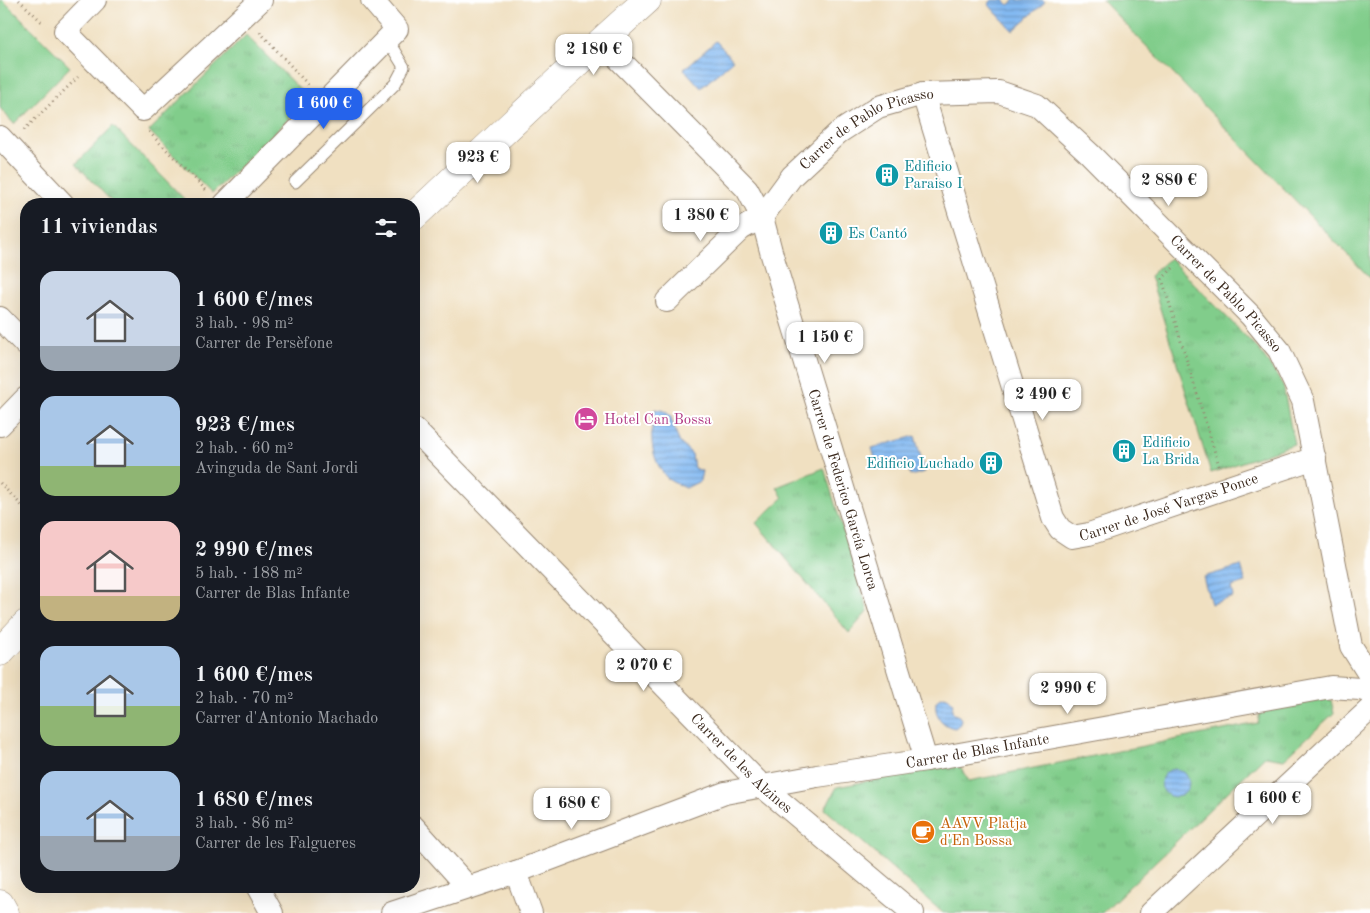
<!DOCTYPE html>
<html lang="es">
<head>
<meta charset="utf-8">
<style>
	:root { --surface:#171b24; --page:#20242c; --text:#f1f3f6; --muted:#9ea1a6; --accent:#2563eb }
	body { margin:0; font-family:"Old Standard TT",serif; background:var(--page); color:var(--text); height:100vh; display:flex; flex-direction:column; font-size:19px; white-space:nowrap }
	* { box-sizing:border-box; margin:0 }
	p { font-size:16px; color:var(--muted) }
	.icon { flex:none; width:28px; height:28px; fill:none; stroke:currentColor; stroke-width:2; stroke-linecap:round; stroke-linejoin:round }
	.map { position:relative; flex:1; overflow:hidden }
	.details { position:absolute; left:20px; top:198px; width:400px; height:695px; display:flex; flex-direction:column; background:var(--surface); border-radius:20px; box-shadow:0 5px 20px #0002 }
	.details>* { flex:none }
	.price { position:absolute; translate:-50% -42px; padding:0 11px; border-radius:10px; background:#fff; color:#222; font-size:16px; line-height:32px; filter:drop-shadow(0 1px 2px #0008) }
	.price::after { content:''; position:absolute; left:50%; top:30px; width:15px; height:11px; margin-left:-8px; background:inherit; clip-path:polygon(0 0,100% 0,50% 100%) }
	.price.current { background:var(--accent); color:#fff }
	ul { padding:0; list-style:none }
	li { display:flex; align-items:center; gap:15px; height:125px; padding:0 20px }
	li span { display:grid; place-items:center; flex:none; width:140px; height:100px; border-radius:15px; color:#555 }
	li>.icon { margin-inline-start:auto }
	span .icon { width:60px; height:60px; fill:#fffc; stroke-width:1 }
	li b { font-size:21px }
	h2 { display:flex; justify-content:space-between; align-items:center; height:60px; padding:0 20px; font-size:21px }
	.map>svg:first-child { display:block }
</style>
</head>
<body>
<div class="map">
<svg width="1370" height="913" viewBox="0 0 1370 913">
	<defs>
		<pattern id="park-tufts" width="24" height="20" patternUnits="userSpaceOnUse" patternTransform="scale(1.25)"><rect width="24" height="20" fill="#81cd8b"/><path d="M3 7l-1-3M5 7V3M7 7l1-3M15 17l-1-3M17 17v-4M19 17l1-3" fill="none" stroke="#70b078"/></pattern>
		<pattern id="water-rules" width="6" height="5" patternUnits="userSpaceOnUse" patternTransform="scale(1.25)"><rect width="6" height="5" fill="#83b9f2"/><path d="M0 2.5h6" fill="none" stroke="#6c97c3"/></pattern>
	</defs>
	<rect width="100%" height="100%" fill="#fff"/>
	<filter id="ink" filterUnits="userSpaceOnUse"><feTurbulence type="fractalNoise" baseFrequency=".02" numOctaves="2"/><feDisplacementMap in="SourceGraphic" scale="10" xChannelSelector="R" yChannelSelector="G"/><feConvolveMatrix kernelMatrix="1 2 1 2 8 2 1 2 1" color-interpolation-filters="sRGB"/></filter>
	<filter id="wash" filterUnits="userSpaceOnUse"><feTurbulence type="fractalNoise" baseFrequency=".0096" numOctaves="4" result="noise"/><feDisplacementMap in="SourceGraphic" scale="20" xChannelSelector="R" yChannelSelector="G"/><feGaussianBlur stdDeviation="1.12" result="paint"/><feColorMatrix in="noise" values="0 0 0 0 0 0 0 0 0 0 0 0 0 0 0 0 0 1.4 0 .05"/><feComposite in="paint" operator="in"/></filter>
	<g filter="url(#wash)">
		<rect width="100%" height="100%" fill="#f0e0c1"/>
		<g fill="#81cd8b" stroke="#5e7c54">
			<path d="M0 0H3L70 67 14 124 0 108Z"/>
			<path d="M1102 0H1370V278Z"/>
		</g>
		<g fill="url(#park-tufts)" stroke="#5e7c54">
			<path d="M246 35 309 99 212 194 149 131Z"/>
			<path d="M113 126 189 204H114L76 164Z"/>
			<path d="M1169 258 1259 350 1283 385 1294 444 1211 473 1150 276Z"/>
			<path d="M824 468 868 611 849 633 756 523 783 498 777 487Z"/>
			<path d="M1305 697 1331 700 1334 713 1284 759 1265 756 1102 913H943L825 809 837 787 958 764 969 781 1258 723 1261 706Z"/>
		</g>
		<g fill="url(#water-rules)" stroke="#5f7288">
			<path d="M992 0H1004L1009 5 1015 0H1043L1045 2 1013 31 988 4Z"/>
			<path d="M716 41 733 60 701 88 684 69Z"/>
			<path d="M655 409 665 411 671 417 676 434 680 443 692 454 694 468 702 471 700 481 686 488C680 485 673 483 668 479 650 460 649 433 655 409Z"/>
			<path d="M915 436 925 472 910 476 906 461 878 469 872 448Z"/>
			<path d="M1241 566 1246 583 1231 587 1233 597 1211 604 1203 577Z"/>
			<path d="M944 696C949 697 951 699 953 704 951 710 952 714 958 715L961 719 960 724 955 728C942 726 934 715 936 702L939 698Z"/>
			<circle cx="1175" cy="783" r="14"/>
		</g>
	</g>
	<g filter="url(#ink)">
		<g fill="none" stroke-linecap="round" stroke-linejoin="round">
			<g stroke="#968570" stroke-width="13">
				<path id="lane" d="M295 182 395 84 404 67 387 39"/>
			</g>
			<g stroke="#968570" stroke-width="24">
				<g id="street">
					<path d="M95 0 65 31 143 110 261 0"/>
					<path id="s1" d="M601 41 747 189 762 217 772 255 926 760"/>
					<path id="s2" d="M923 94 1053 518 1060 529 1072 537 1089 534 1315 458"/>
					<path d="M0 137 63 204"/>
					<path d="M225 204 397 29 372 0"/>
					<path id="s3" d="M667 301 741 229 762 217 792 176 838 133 878 107 923 94 999 92 1037 105 1089 153 1251 316 1279 350 1303 401 1351 646 1370 676"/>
					<path d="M0 318 26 345"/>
					<path d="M0 425 26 398"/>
					<path id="s4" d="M414 429 763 787 913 913"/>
					<path d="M414 827 468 887"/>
					<path d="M516 872 531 913"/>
					<path d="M257 886 272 913"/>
					<path id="s5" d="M392 913 516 872 725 793 817 776 926 760 1331 687 1360 689 1370 692"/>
					<path d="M1151 913 1370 709"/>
				</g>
			</g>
			<g stroke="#968570" stroke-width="29">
				<g id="secondary">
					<path d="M414 216 560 79 647 0"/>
					<path d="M0 652 26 624"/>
					<path d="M0 904 5 913"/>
				</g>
			</g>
			<g stroke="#968570" stroke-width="3" stroke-dasharray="1 4" stroke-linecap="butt">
				<path d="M19 0 41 21 44 22"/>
				<path d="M260 32 310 87"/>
				<path d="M24 130 78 77"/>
				<path d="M149 132 208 192"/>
				<path d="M1173 268 1162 279 1219 466"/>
				<path d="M0 483 26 510"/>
			</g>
			<use href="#lane" stroke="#fff" stroke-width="11"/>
			<use href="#street" stroke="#fff" stroke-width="22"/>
			<use href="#secondary" stroke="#fff" stroke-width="28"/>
		</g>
	</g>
	<defs>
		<g id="building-disc" transform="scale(1.25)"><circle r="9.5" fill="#0f9aa8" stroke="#fff"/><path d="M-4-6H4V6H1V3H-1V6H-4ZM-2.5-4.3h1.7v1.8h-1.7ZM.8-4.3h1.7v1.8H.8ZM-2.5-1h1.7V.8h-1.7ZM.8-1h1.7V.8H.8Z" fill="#fff"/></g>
		<g id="hotel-disc" transform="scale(1.25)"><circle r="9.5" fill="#d1479c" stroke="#fff"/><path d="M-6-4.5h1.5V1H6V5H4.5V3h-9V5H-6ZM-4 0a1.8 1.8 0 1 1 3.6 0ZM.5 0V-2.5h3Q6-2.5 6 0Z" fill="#fff"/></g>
		<g id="cafe-disc" transform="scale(1.25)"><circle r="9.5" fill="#e8710a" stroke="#fff"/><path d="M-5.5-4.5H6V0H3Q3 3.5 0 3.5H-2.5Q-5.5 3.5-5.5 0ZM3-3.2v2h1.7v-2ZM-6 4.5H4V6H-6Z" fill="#fff"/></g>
	</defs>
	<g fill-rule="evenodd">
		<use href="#building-disc" x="887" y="175"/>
		<use href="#building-disc" x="831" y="233"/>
		<use href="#hotel-disc" x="586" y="419"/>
		<use href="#building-disc" x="1124" y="451"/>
		<use href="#building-disc" x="991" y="463"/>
		<use href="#cafe-disc" x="923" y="832"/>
	</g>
	<g text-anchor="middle" stroke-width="4" stroke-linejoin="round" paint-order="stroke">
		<g font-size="15" fill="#3b2a1e" stroke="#fff">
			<text dy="5" stroke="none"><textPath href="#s3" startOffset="269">Carrer de Pablo Picasso</textPath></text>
			<text dy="5" stroke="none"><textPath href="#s3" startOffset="719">Carrer de Pablo Picasso</textPath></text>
			<text dy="5" stroke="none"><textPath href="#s1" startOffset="524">Carrer de Federico García Lorca</textPath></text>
			<text dy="5" stroke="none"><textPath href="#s2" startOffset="572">Carrer de José Vargas Ponce</textPath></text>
			<text dy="5" stroke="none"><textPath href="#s5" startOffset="610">Carrer de Blas Infante</textPath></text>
			<text dy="5" stroke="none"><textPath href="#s4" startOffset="468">Carrer de les Alzines</textPath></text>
		</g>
		<g font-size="15" fill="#0d838f" stroke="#fff" text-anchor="start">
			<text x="904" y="171">Edificio<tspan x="904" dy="17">Paraiso I</tspan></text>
			<text x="848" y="238">Es Cantó</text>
			<text x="1142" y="447">Edificio<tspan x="1142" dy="17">La Brida</tspan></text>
			<text x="974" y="468" text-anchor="end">Edificio Luchado</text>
		</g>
		<g font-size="15" fill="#b23c85" stroke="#fff" text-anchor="start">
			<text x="604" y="424">Hotel Can Bossa</text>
		</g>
		<g font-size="15" fill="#c56008" stroke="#fff" text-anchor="start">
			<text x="940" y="828">AAVV Platja<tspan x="940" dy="17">d'En Bossa</tspan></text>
		</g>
	</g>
</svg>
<b class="price" style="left:594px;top:76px">2 180 €</b>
<b class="price current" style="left:324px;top:130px">1 600 €</b>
<b class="price" style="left:478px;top:184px">923 €</b>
<b class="price" style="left:1169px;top:207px">2 880 €</b>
<b class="price" style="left:701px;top:242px">1 380 €</b>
<b class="price" style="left:825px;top:364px">1 150 €</b>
<b class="price" style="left:1043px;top:421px">2 490 €</b>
<b class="price" style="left:644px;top:692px">2 070 €</b>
<b class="price" style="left:1068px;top:715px">2 990 €</b>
<b class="price" style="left:1273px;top:825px">1 600 €</b>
<b class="price" style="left:572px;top:830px">1 680 €</b>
<section class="details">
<h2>11 viviendas<svg class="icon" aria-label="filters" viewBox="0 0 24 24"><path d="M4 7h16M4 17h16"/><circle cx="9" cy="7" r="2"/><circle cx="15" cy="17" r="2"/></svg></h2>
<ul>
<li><span style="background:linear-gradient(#c9d6e8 75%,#9aa5b1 0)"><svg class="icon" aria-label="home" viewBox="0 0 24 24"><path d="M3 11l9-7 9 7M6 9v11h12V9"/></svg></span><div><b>1 600 €/mes</b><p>3 hab. · 98 m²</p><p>Carrer de Persèfone</p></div></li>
<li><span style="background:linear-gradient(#a9c7e8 70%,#8fb573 0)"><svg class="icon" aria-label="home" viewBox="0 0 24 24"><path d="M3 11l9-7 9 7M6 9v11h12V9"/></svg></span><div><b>923 €/mes</b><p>2 hab. · 60 m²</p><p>Avinguda de Sant Jordi</p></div></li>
<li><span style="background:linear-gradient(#f6c9c9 75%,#c2b280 0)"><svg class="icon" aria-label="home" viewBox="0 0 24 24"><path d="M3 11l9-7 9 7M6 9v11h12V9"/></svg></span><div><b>2 990 €/mes</b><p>5 hab. · 188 m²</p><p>Carrer de Blas Infante</p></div></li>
<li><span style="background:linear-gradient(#a9c7e8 60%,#8fb573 0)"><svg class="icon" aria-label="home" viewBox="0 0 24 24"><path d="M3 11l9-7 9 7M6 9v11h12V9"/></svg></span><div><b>1 600 €/mes</b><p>2 hab. · 70 m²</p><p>Carrer d'Antonio Machado</p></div></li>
<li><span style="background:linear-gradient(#a9c7e8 65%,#9aa5b1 0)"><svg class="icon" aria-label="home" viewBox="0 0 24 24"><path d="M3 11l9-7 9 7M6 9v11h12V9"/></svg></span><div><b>1 680 €/mes</b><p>3 hab. · 86 m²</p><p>Carrer de les Falgueres</p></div></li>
</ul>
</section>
</div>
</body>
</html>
